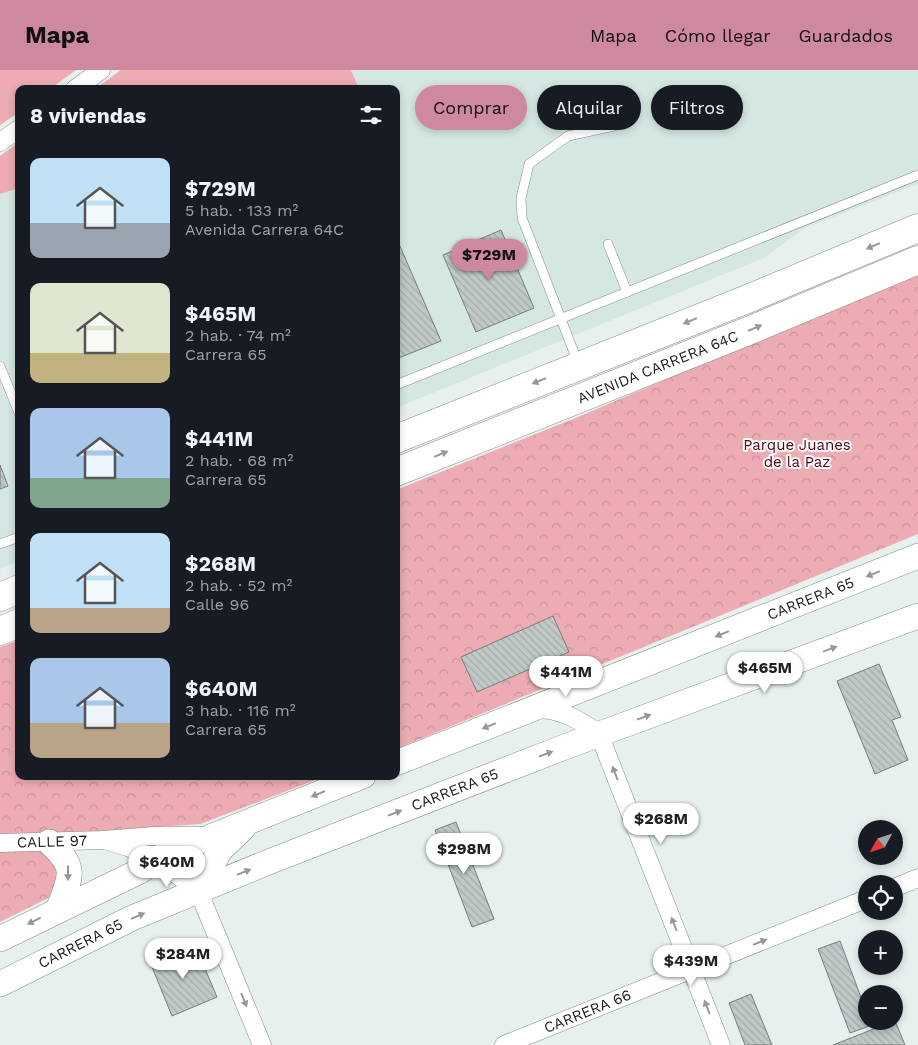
<!DOCTYPE html>
<html lang="es">
<head>
<meta charset="utf-8">
<style>
	:root { --surface:#171b24; --page:#20242c; --text:#f1f3f6; --muted:#9ea1a6; --accent:#ce88a0 }
	body { margin:0; font-family:"Work Sans",sans-serif; background:var(--page); color:var(--text); height:100vh; display:flex; flex-direction:column; font-size:19px; white-space:nowrap }
	* { box-sizing:border-box; margin:0 }
	p { font-size:16px; color:var(--muted) }
	.icon { flex:none; width:28px; height:28px; fill:none; stroke:currentColor; stroke-width:2; stroke-linecap:round; stroke-linejoin:round }
	.map { position:relative; flex:1; overflow:hidden }
	.side { position:absolute; left:15px; top:15px; width:385px; height:695px; display:flex; flex-direction:column; background:var(--surface); border-radius:10px; box-shadow:0 2px 8px #0003 }
	.side>* { flex:none }
	.guide { position:absolute; left:415px; top:15px; width:428px; height:45px; display:flex; gap:10px }
	.needle { width:32px; rotate:230deg }
	.buttons { position:absolute; left:858px; top:750px; display:grid; gap:10px }
	.buttons a { display:grid; place-items:center; width:45px; height:45px; border-radius:50%; background:var(--surface); box-shadow:0 2px 8px #0003; font-size:25px }
	.price { position:absolute; translate:-50% -42px; padding:0 11px; border-radius:18px; background:#fff; color:#222; font-size:16px; line-height:32px; filter:drop-shadow(0 1px 2px #0008) }
	.price::after { content:''; position:absolute; left:50%; top:30px; width:15px; height:11px; margin-left:-8px; background:inherit; clip-path:polygon(0 0,100% 0,50% 100%) }
	.price.active { background:var(--accent); color:#111 }
	ul { padding:0; list-style:none }
	li { display:flex; align-items:center; gap:15px; height:125px; padding:0 15px }
	li span { display:grid; place-items:center; flex:none; width:140px; height:100px; border-radius:10px; color:#555 }
	li>.icon { margin-inline-start:auto }
	span .icon { width:60px; height:60px; fill:#fffc; stroke-width:1 }
	li b { font-size:21px }
	h2 { display:flex; justify-content:space-between; align-items:center; height:60px; padding:0 15px; font-size:21px }
	.chip { padding:0 18px; border-radius:22px; background:var(--surface); box-shadow:0 2px 8px #0003; font-size:18px; line-height:45px }
	.chip.active { background:var(--accent); color:#111 }
	header { display:flex; align-items:center; gap:30px; box-sizing:border-box; height:70px; padding:0 25px; background:var(--accent); color:#111 }
	header strong { font-size:24px }
	nav { display:flex; gap:28px; margin-inline-start:auto; font-size:18px }
	.map>svg:first-child { display:block }
</style>
</head>
<body>
<header>
<strong>Mapa</strong>
<nav><a>Mapa</a><a>Cómo llegar</a><a>Guardados</a></nav>
</header>
<div class="map">
<svg width="918" height="975" viewBox="0 0 918 975">
	<defs>
		<pattern id="park-crowns" width="20" height="18" patternUnits="userSpaceOnUse" patternTransform="scale(1.25)"><rect width="20" height="18" fill="#edacb1"/><path d="M2 6a3 3 0 1 1 6 0M12 15a3 3 0 1 1 6 0" fill="none" stroke="#ca9398"/></pattern>
		<pattern id="building-back-hatch" width="6" height="6" patternUnits="userSpaceOnUse" patternTransform="scale(1.25)"><rect width="6" height="6" fill="#c0c9c7"/><path d="M-1 5l2 2M0 0l6 6M5-1l2 2" fill="none" stroke="#a4acaa"/></pattern>
	</defs>
	<rect width="100%" height="100%" fill="#e7f0ee"/>
	<g fill="#d5e7e3">
		<path d="M351 0H918V114L805 158 764 188 396 338V19H359Z"/>
		<path d="M19 118V491L0 499V124Z"/>
	</g>
	<g fill="#edacb1">
		<path d="M0 0H76L50 19H19V42L0 55Z"/>
		<path d="M121 0H351L359 19H95Z"/>
		<path d="M19 72V118L0 124V86Z"/>
	</g>
	<g fill="url(#park-crowns)">
		<path d="M918 201V464L396 679V420L578 347Z"/>
		<path d="M19 570V706H326L200 754 56 764 60 822 0 852V577Z"/>
	</g>
	<g fill="url(#building-back-hatch)" stroke="#767e7c">
		<path d="M501 160 534 238 476 262 443 185Z"/>
		<path d="M396 167 441 271 396 289Z"/>
		<path d="M0 395 8 416 0 419Z"/>
		<path d="M553 546 569 582 477 622 461 587Z"/>
		<path d="M879 594 901 647 892 650 908 690 875 704 837 611Z"/>
		<path d="M456 752 494 849 472 857 435 760Z"/>
		<path d="M840 871 866 941V951H870L872 955 850 963 818 879Z"/>
		<path d="M194 873 217 927 172 946 150 892Z"/>
		<path d="M751 924 772 975H745L729 933Z"/>
		<path d="M895 951 905 975H833L894 951Z"/>
	</g>
	<g fill="none" stroke-linecap="round" stroke-linejoin="round">
		<g stroke="#858e8c" stroke-width="10">
			<g id="lane">
				<path d="M608 174 627 222"/>
				<path d="M578 293 522 148 521 128 529 94 568 66 614 56"/>
				<path d="M0 296 19 343"/>
				<path d="M396 315 918 105"/>
				<path d="M0 474 19 467"/>
			</g>
		</g>
		<g stroke="#858e8c" stroke-width="19">
			<g id="street">
				<path d="M75 19 101 0"/>
				<path d="M0 72 19 59"/>
				<path d="M535 639C559 638 580 650 599 664L721 975"/>
				<path d="M104 770 128 777 155 789 198 820 262 975"/>
				<path id="s1" d="M0 773 104 770 154 766H202"/>
				<path d="M894 818 918 808"/>
				<path id="s2" d="M504 975 866 829"/>
			</g>
		</g>
		<g stroke="#858e8c" stroke-width="26">
			<g id="secondary">
				<path id="s3" d="M396 693 918 486"/>
				<path d="M49 772C78 798 71 806 58 840"/>
				<path d="M198 820 220 780 243 758"/>
				<path d="M0 869 140 801 155 789 363 706"/>
				<path id="s4" d="M0 914 132 848 271 791 562 678 918 546"/>
			</g>
		</g>
		<g stroke="#858e8c" stroke-width="29">
			<g id="primary">
				<path d="M396 369 745 230 918 158"/>
				<path id="s5" d="M396 402 748 261 918 190"/>
				<path d="M0 527 19 519"/>
				<path d="M0 561 19 553"/>
			</g>
		</g>
		<use href="#lane" stroke="#fff" stroke-width="9"/>
		<use href="#street" stroke="#fff" stroke-width="18"/>
		<use href="#secondary" stroke="#fff" stroke-width="25"/>
		<use href="#primary" stroke="#fff" stroke-width="28"/>
	</g>
	<defs><path id="oneway-solid" d="M-6-.8H1V-3.2L6.5 0L1 3.2V.8H-6Z" transform="scale(1.25)"/></defs>
	<g fill="#979898">
		<use href="#oneway-solid" transform="translate(873 176) rotate(157)"/>
		<use href="#oneway-solid" transform="translate(690 251) rotate(158)"/>
		<use href="#oneway-solid" transform="translate(755 258) rotate(-23)"/>
		<use href="#oneway-solid" transform="translate(539 311) rotate(158)"/>
		<use href="#oneway-solid" transform="translate(441 384) rotate(-22)"/>
		<use href="#oneway-solid" transform="translate(873 504) rotate(158)"/>
		<use href="#oneway-solid" transform="translate(722 564) rotate(158)"/>
		<use href="#oneway-solid" transform="translate(830 579) rotate(-20)"/>
		<use href="#oneway-solid" transform="translate(644 647) rotate(-20)"/>
		<use href="#oneway-solid" transform="translate(489 656) rotate(158)"/>
		<use href="#oneway-solid" transform="translate(546 684) rotate(-21)"/>
		<use href="#oneway-solid" transform="translate(615 703) rotate(-111)"/>
		<use href="#oneway-solid" transform="translate(318 724) rotate(158)"/>
		<use href="#oneway-solid" transform="translate(395 743) rotate(-21)"/>
		<use href="#oneway-solid" transform="translate(244 802) rotate(-22)"/>
		<use href="#oneway-solid" transform="translate(68 803) rotate(90)"/>
		<use href="#oneway-solid" transform="translate(138 846) rotate(-23)"/>
		<use href="#oneway-solid" transform="translate(34 851) rotate(154)"/>
		<use href="#oneway-solid" transform="translate(674 854) rotate(-111)"/>
		<use href="#oneway-solid" transform="translate(760 872) rotate(-22)"/>
		<use href="#oneway-solid" transform="translate(244 930) rotate(68)"/>
		<use href="#oneway-solid" transform="translate(707 937) rotate(-111)"/>
	</g>
	<g text-anchor="middle" stroke-width="4" stroke-linejoin="round" paint-order="stroke">
		<g font-size="15" fill="#181b1a" stroke="#f4fdfb">
			<text dy="5" stroke="none"><textPath href="#s5" startOffset="282">AVENIDA CARRERA 64C</textPath></text>
			<text dy="5" stroke="none"><textPath href="#s3" startOffset="446">CARRERA 65</textPath></text>
			<text dy="5" stroke="none"><textPath href="#s4" startOffset="495">CARRERA 65</textPath></text>
			<text dy="5" stroke="none"><textPath href="#s1" startOffset="52">CALLE 97</textPath></text>
			<text dy="5" stroke="none"><textPath href="#s4" startOffset="90">CARRERA 65</textPath></text>
			<text dy="5" stroke="none"><textPath href="#s2" startOffset="90">CARRERA 66</textPath></text>
		</g>
		<g font-size="15" fill="#560019" stroke="#f4fdfb">
			<text x="797" y="380">Parque Juanes<tspan x="797" dy="17">de la Paz</tspan></text>
		</g>
	</g>
</svg>
<div class="buttons">
<a><svg class="needle" viewBox="-14 -14 28 28"><path d="M0-13l5 13h-10z" fill="#e53935"/><path d="M0 13l5-13h-10z" fill="#9ea1a6"/></svg></a>
<a><svg class="icon" aria-label="locate" viewBox="0 0 24 24"><circle cx="12" cy="12" r="6"/><path d="M12 2v4M12 18v4M2 12h4M18 12h4"/></svg></a>
<a>+</a>
<a>−</a>
</div>
<b class="price active" style="left:489px;top:211px">$729M</b>
<b class="price" style="left:765px;top:624px">$465M</b>
<b class="price" style="left:566px;top:628px">$441M</b>
<b class="price" style="left:661px;top:775px">$268M</b>
<b class="price" style="left:464px;top:805px">$298M</b>
<b class="price" style="left:167px;top:818px">$640M</b>
<b class="price" style="left:183px;top:910px">$284M</b>
<b class="price" style="left:691px;top:917px">$439M</b>
<div class="guide">
<a class="chip active">Comprar</a>
<a class="chip">Alquilar</a>
<a class="chip">Filtros</a>
</div>
<section class="side">
<h2>8 viviendas<svg class="icon" aria-label="filters" viewBox="0 0 24 24"><path d="M4 7h16M4 17h16"/><circle cx="9" cy="7" r="2"/><circle cx="15" cy="17" r="2"/></svg></h2>
<ul>
<li><span style="background:linear-gradient(#bfe0f5 65%,#9aa5b1 0)"><svg class="icon" aria-label="home" viewBox="0 0 24 24"><path d="M3 11l9-7 9 7M6 9v11h12V9"/></svg></span><div><b>$729M</b><p>5 hab. · 133 m²</p><p>Avenida Carrera 64C</p></div></li>
<li><span style="background:linear-gradient(#dfe7d0 70%,#c2b280 0)"><svg class="icon" aria-label="home" viewBox="0 0 24 24"><path d="M3 11l9-7 9 7M6 9v11h12V9"/></svg></span><div><b>$465M</b><p>2 hab. · 74 m²</p><p>Carrera 65</p></div></li>
<li><span style="background:linear-gradient(#a9c7e8 70%,#7fa58c 0)"><svg class="icon" aria-label="home" viewBox="0 0 24 24"><path d="M3 11l9-7 9 7M6 9v11h12V9"/></svg></span><div><b>$441M</b><p>2 hab. · 68 m²</p><p>Carrera 65</p></div></li>
<li><span style="background:linear-gradient(#bfe0f5 75%,#b9a48a 0)"><svg class="icon" aria-label="home" viewBox="0 0 24 24"><path d="M3 11l9-7 9 7M6 9v11h12V9"/></svg></span><div><b>$268M</b><p>2 hab. · 52 m²</p><p>Calle 96</p></div></li>
<li><span style="background:linear-gradient(#a9c7e8 65%,#b9a48a 0)"><svg class="icon" aria-label="home" viewBox="0 0 24 24"><path d="M3 11l9-7 9 7M6 9v11h12V9"/></svg></span><div><b>$640M</b><p>3 hab. · 116 m²</p><p>Carrera 65</p></div></li>
</ul>
</section>
</div>
</body>
</html>
